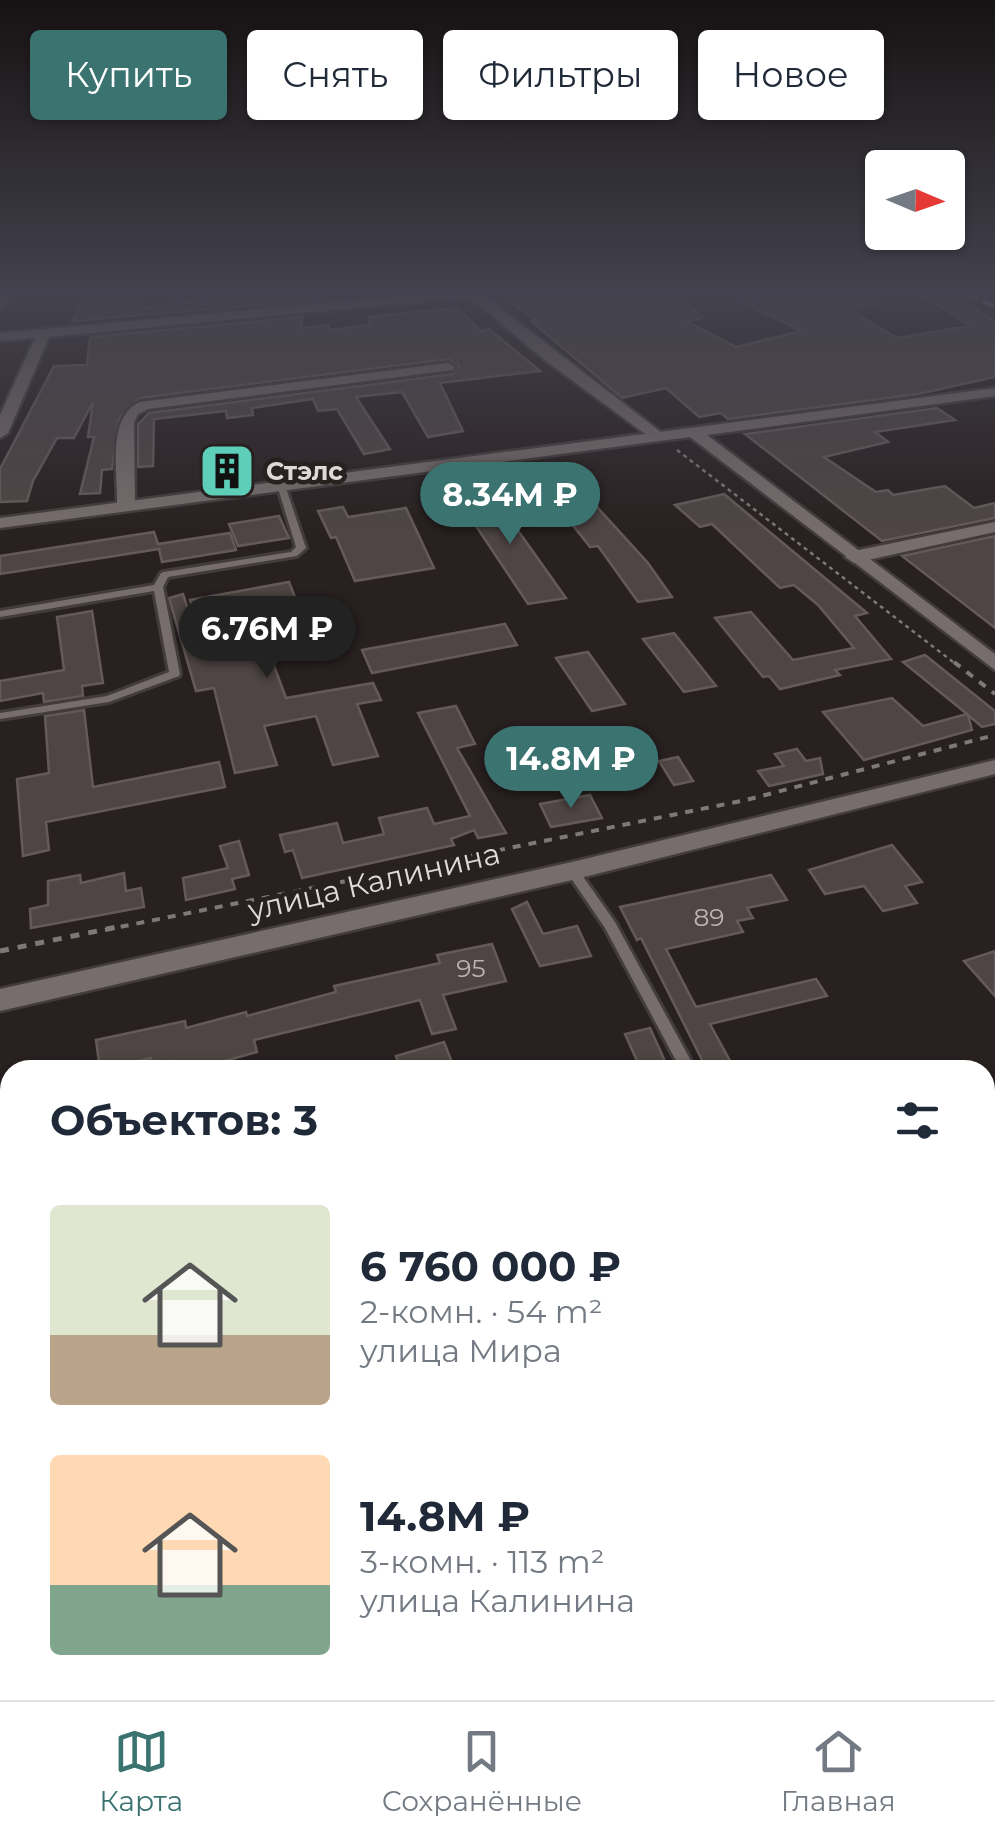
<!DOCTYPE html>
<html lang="ru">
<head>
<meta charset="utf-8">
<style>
	:root { --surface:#fff; --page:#f6f6f7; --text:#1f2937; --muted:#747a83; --line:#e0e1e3; --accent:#3b7371 }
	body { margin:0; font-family:Montserrat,sans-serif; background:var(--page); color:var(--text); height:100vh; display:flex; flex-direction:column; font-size:38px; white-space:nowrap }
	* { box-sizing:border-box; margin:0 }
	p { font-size:32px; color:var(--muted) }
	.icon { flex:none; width:55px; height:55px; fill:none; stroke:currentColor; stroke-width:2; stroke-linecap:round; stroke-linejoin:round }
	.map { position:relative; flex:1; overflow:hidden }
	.drawer { position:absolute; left:0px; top:1060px; width:995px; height:640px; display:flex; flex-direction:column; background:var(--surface); border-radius:30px 30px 0 0; box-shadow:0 2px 8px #0004 }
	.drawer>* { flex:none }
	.hud { position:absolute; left:30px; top:30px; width:935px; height:90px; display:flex; gap:20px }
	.needle { width:65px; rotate:92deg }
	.buttons { position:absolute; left:865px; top:150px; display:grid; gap:20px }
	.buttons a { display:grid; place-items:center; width:100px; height:100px; border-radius:10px; background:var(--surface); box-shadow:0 2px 8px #0004; font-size:50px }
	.price { position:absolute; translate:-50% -85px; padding:0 22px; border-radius:35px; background:var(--accent); color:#fff; font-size:32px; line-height:65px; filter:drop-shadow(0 2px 5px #0008) }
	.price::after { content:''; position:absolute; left:50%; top:60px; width:30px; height:22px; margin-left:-15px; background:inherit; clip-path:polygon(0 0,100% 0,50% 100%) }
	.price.active { background:#222; color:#fff }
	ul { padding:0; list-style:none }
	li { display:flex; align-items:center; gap:30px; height:250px; padding:0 50px }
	li span { display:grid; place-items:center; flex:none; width:280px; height:200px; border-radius:10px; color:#555 }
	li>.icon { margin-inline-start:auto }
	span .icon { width:120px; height:120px; fill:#fffc; stroke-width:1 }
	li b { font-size:42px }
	h2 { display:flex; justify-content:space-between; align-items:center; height:120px; padding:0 50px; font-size:42px }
	.tag { padding:0 35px; border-radius:10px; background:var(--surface); box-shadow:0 2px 8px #0004; font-size:35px; line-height:90px }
	.tag.active { background:var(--accent); color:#fff }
	.menu { display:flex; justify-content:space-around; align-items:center; height:140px; border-top:2px solid var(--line); background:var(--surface); font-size:28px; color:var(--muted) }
	.menu a { display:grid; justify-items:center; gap:5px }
	.menu .active { color:var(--accent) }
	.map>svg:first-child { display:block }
</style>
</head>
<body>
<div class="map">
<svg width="995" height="1700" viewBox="0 0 995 1700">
	<rect width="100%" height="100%" fill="#292020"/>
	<path fill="#5a3232" d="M10 1189V1690H825L830 1700H0V1193Z"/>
	<g fill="#4e4544" stroke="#645a59" stroke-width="2.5">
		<path d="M143 294 142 308 217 298 308 294 307 301 72 321 84 296Z"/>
		<path d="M498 294H676L703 318 686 321 736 347 801 331 740 301 779 294H878L879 304 848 309 897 338 970 326 920 294H952L995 321V377L918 394 728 419 721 413 699 417 666 388 622 398 532 322 537 321Z"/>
		<path d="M457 308 481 331 489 329 540 371 440 383 463 431 428 437 402 392 356 397 390 449 364 454 337 409 318 411 313 399 252 408 253 415 227 418 226 411 154 419 153 466 138 467V424L149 413 453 374 459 366 448 359 140 398 119 419 112 469 102 470 100 493 80 494 94 437H88L93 402 74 438H57L33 481 27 501 0 502V469L54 366 87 365 90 337 303 317 301 328 328 325 330 330 369 325V317Z"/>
		<path d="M937 408 955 420 875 432 888 442 824 457 876 492 888 490 893 495 945 486 974 508 995 503V518L882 541 745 434Z"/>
		<path d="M567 474 648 563 672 597 638 602 598 546 590 547 536 479Z"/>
		<path d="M487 487 566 598 528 604 454 493Z"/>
		<path d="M724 494 867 613 855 616 891 659 835 670 840 675 780 689 769 676 763 677 715 618 751 612 793 660 854 648 818 605 794 585 780 588 712 524 700 527 675 505Z"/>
		<path d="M343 507 348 517 406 508 434 568 355 581 336 537 331 538 318 511Z"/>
		<path d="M279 516 289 538 238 546 229 524Z"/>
		<path d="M154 532 158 544 230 533 236 550 162 562 159 549 0 574V556Z"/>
		<path d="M995 536V628L902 556Z"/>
		<path d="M289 582 297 602 281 605 296 644 269 652 286 698 373 683 381 700 357 704 378 756 333 765 316 716 264 726 277 765 235 773 214 688 196 691 169 598 183 594 203 655 256 646 242 612 196 620 190 600Z"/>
		<path d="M92 611 103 683 82 686 83 696 44 702 43 693 0 701V681L64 670 57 617Z"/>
		<path d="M505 624 517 645 372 673 362 650Z"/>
		<path d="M674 633 716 686 684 692 643 639Z"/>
		<path d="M588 652 625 704 592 711 556 658Z"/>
		<path d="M925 655 995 711V724L982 727 968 715 972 730 864 760 823 712 892 698 923 726 967 714 903 662Z"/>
		<path d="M456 706 475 744 457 748 506 833 478 838 474 830 451 839 454 845 302 878 293 850 285 852 280 835 337 823 343 843 384 834 379 818 427 808 434 824 470 816 418 713Z"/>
		<path d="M84 710 93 787 219 762 225 787 46 822 49 850 23 856 17 779 49 773 45 716Z"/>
		<path d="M797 749 806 761 820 758 823 774 769 786 758 771 784 766 775 754Z"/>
		<path d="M678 757 693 781 674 785 659 761Z"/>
		<path d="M590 795 602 818 551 827 540 804Z"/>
		<path d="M239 841 249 875 232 879 235 889 186 900 183 878 228 868 220 846Z"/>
		<path d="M892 845 922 882 905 886 917 903 883 911 864 886 825 894 809 870Z"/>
		<path d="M124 873 126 891 141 888 144 907 31 928 30 909 48 905V881L80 875 81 883Z"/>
		<path d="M771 875 787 900 747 908 753 918 737 921 743 932 666 949 696 1007 816 979 827 996 710 1024 735 1070H707L641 938 637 940 620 907Z"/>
		<path d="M527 902 543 934 577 926 591 956 540 966 512 909Z"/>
		<path d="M492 944 506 981 443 995 456 1029 432 1034 420 1000 254 1040 257 1052 193 1070H170L168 1061 152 1065 151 1058 100 1070 96 1040 185 1021 186 1028 246 1012 247 1016 336 992 334 986 440 963 437 955Z"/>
		<path d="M995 951V996L964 961Z"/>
		<path d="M650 1028 669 1070H641L625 1034Z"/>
		<path d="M444 1042 455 1070H401L396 1056Z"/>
	</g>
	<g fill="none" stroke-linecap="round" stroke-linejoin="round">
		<g stroke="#423c3c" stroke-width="6">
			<g id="service">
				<path d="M281 482 285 485 306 548 297 556 168 577 163 587 180 674 179 676 109 702 0 719V713L107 696 169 672 154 591 0 617V611L154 585 161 573 164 572 291 552 296 547 277 485Z"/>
				<path d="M572 867 577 868 615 922 696 1070H681L605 928 566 871Z"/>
				<path d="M995 1570V1590L985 1594V1574Z"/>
			</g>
		</g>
		<g stroke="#423c3c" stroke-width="5">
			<g id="minor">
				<path d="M0 294H10L7 306 0 310Z"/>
				<path d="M424 294H482L666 436 652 439 546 361 470 297 49 337 8 433 0 438V415L35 338 0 341V333Z"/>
				<path d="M448 363 455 367 453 370 148 409 138 414 134 423 135 506 126 511 117 506C118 473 106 417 140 402Z"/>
				<path d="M995 522V532L854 563 845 557 854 551Z"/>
			</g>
		</g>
		<g stroke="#423c3c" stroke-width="5">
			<g id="tertiary">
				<path d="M995 388V396L707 435 995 654V670L690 437 0 528V518Z"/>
				<path d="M995 760V774L572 880 0 1011V989L572 862Z"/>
			</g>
		</g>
		<path stroke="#7f7878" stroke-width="2.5" stroke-dasharray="4 4" stroke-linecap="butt" d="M677 450 957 665"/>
		<g stroke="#7f7878" stroke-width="4" stroke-dasharray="8 8" stroke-linecap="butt">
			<path d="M954 662 995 694"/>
			<path d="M105 930 746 800 995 735"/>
		</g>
		<path stroke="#7f7878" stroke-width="5" stroke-dasharray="9 9" stroke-linecap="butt" d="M0 951 117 927"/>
		<use href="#service" fill="#776d6c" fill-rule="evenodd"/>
		<use href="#minor" fill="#776d6c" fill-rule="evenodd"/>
		<use href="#tertiary" fill="#776d6c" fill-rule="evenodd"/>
		<path stroke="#b8b1b1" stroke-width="4" stroke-dasharray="11 6" stroke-linecap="butt" d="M968 294 995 307"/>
	</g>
	<linearGradient id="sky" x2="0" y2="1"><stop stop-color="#171212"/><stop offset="0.55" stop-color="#43424e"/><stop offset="1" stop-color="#43424e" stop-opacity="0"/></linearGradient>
	<rect width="995" height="532" fill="url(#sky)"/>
	<defs>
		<g id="building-square" transform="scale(2.875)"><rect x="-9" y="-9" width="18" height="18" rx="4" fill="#5eceb8" stroke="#292020"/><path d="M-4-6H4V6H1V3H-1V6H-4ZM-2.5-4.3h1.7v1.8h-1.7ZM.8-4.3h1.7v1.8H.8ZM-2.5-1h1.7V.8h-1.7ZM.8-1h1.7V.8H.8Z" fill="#111"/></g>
	</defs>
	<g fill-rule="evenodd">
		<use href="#building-square" x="227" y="471"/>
	</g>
	<g text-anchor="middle" stroke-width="9" stroke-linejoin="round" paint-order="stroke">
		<g font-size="25" font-weight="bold" fill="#dfd9d9" stroke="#292020" text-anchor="start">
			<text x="266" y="480">Стэлс</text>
		</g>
		<g font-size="25" fill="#bbb4b4">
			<text x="709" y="926">89</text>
			<text x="471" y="977">95</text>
		</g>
		<g font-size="30" fill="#dfd9d9" stroke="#292020">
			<text transform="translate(374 882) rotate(-13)" y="10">улица Калинина</text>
		</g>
	</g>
</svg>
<div class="buttons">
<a><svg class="needle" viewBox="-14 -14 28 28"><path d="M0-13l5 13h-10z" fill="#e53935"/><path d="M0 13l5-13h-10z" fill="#747a83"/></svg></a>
</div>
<b class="price" style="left:510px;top:547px">8.34M ₽</b>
<b class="price active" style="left:267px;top:681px">6.76M ₽</b>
<b class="price" style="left:571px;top:811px">14.8M ₽</b>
<div class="hud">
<a class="tag active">Купить</a>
<a class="tag">Снять</a>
<a class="tag">Фильтры</a>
<a class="tag">Новое</a>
</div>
<section class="drawer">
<h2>Объектов: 3<svg class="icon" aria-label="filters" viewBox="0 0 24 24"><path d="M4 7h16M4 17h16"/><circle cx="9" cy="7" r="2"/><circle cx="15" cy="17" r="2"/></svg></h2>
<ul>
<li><span style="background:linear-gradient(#dfe7d0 65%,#b9a48a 0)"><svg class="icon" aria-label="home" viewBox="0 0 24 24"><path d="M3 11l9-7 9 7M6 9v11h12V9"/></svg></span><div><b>6 760 000 ₽</b><p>2-комн. · 54 m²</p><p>улица Мира</p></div></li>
<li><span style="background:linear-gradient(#ffd9b3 65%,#7fa58c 0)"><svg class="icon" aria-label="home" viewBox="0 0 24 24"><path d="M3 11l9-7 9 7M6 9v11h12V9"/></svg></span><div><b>14.8M ₽</b><p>3-комн. · 113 m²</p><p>улица Калинина</p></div></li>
</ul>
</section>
</div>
<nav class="menu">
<a class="active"><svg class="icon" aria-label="map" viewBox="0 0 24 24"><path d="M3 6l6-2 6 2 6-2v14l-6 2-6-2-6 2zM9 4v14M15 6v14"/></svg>Карта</a>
<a><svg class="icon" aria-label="saved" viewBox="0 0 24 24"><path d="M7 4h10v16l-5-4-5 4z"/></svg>Сохранённые</a>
<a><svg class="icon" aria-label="home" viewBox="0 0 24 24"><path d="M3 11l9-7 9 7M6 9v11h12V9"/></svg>Главная</a>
</nav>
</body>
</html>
